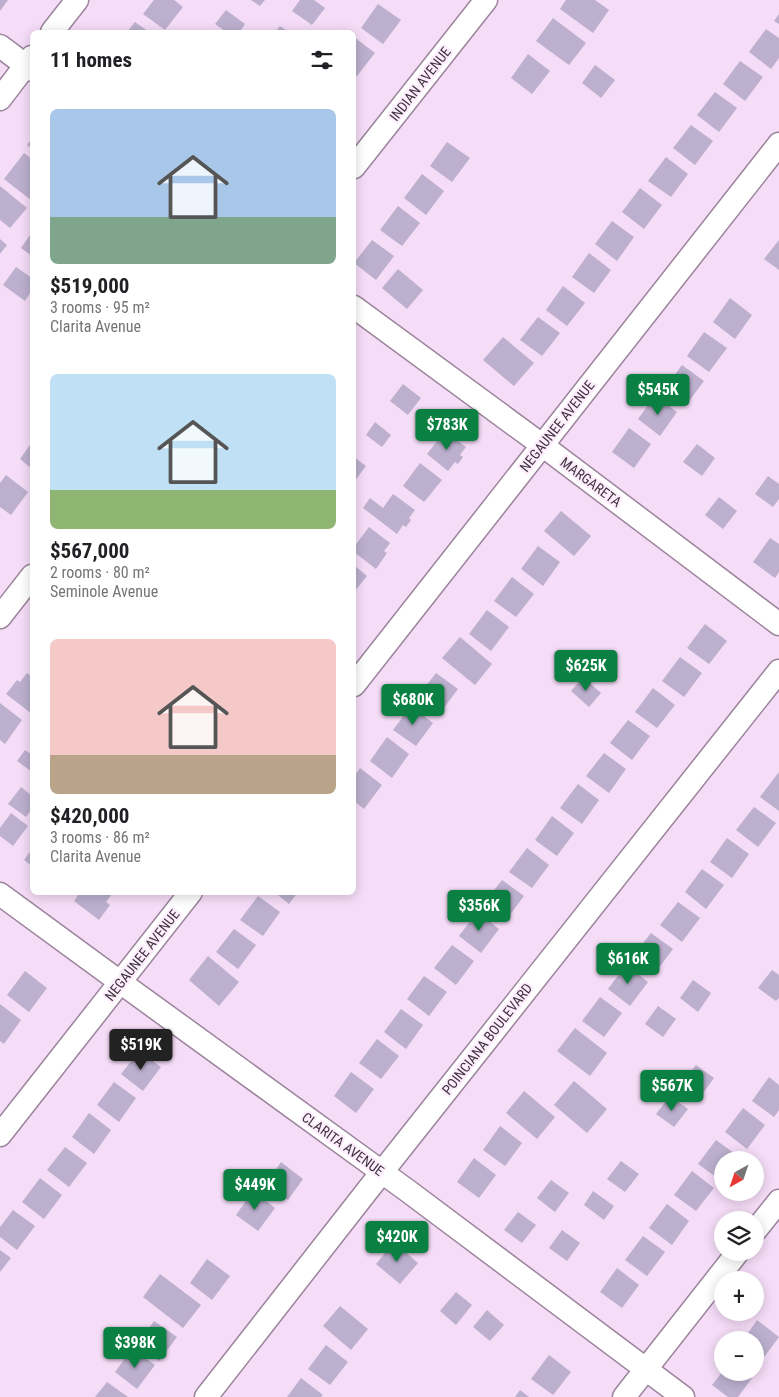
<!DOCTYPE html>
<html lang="en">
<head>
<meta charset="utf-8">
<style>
	:root { --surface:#fff; --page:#f2f2f2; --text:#202124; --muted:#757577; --accent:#0b8043 }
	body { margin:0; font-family:"Roboto Condensed",sans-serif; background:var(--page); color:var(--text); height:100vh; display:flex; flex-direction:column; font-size:19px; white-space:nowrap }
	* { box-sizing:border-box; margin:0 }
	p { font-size:16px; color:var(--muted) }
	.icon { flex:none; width:28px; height:28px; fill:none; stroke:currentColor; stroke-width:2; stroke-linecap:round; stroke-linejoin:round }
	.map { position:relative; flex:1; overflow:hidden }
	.sheet { position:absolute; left:30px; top:30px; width:326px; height:865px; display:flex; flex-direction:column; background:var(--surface); border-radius:8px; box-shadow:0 2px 12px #0003 }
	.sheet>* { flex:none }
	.needle { width:32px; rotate:220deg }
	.fabs { position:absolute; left:714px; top:1151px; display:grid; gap:10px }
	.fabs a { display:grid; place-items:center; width:50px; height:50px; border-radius:50%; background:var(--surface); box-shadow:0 2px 12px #0003; font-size:25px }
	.price { position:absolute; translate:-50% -42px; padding:0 11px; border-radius:5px; background:var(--accent); color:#fff; font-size:16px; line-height:32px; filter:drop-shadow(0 1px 2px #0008) }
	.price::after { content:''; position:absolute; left:50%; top:30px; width:15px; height:11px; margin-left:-8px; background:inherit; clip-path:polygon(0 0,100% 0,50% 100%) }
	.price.on { background:#222; color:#fff }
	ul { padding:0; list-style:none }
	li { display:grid; align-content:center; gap:10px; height:265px; padding:0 20px }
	li span { display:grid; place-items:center; height:155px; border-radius:8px; color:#555 }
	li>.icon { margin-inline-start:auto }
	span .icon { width:90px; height:90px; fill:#fffc; stroke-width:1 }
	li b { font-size:21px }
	h2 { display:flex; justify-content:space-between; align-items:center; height:60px; padding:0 20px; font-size:21px }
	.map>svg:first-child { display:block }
</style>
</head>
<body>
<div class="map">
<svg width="779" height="1397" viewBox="0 0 779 1397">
	<rect width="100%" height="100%" fill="#f5dcf7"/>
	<g fill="#bcb0ce">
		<path d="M0 0H8L0 11Z"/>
		<path d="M154 0H174L183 7 165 30 143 14Z"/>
		<path d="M251 0H265L260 6Z"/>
		<path d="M300 0H314L325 8 312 25 292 11Z"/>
		<path d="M566 0H595L609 10 593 33 560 9Z"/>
		<path d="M378 4 401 20 383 44 361 28Z"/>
		<path d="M226 10 245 24 240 32H226L215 24Z"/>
		<path d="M779 14V24L774 21Z"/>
		<path d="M553 18 586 43 569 65 536 41Z"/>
		<path d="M135 22 149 32H127Z"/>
		<path d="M280 26 289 32H275Z"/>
		<path d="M766 29 779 38V58L771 69 749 52Z"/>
		<path d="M354 37 375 53 357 76 354 74Z"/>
		<path d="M528 54 550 71 532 94 511 78Z"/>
		<path d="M740 61 763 77 745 101 723 84Z"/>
		<path d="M595 65 615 80 601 98 582 83Z"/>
		<path d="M715 92 737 108 719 132 697 115Z"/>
		<path d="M691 125 713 141 695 165 673 148Z"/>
		<path d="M32 138V149L27 145Z"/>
		<path d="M447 142 470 158 452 182 430 166Z"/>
		<path d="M24 153 32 159V201L4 179Z"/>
		<path d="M666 157 688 174 671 197 648 181Z"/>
		<path d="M422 174 444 191 426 215 404 198Z"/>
		<path d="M0 186 27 208 10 228 0 220Z"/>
		<path d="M640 188 662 205 644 229 622 212Z"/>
		<path d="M398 206 420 223 402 246 380 230Z"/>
		<path d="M612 221 634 237 617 261 595 244Z"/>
		<path d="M32 232V256L21 248Z"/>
		<path d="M0 239 7 245 0 254Z"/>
		<path d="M372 240 394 256 376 280 354 263Z"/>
		<path d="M779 240V270L764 259Z"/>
		<path d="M589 253 611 270 594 293 572 277Z"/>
		<path d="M16 267 32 278V290L25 301 3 285Z"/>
		<path d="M398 269 423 290 407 309 382 288Z"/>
		<path d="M563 286 585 303 567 326 546 310Z"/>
		<path d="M730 298 752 315 735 339 713 322Z"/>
		<path d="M538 317 560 333 542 356 520 340Z"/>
		<path d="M704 332 727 348 709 372 687 356Z"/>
		<path d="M503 337 534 363 514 386 483 360Z"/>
		<path d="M682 365 704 381 686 405 664 389Z"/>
		<path d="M403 384 421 398 408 415 390 401Z"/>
		<path d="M655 396 677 412 660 436 638 419Z"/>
		<path d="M375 422 391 435 382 447 366 435Z"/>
		<path d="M629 428 651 444 634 468 612 452Z"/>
		<path d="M445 431 466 447 460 455 463 457 458 464 455 462 448 471 427 454Z"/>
		<path d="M32 442V469L20 459Z"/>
		<path d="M697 444 715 458 702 476 683 462Z"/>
		<path d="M354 457 366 466 354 482Z"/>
		<path d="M420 463 442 480 424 502 403 486Z"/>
		<path d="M6 475 28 492 11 515 0 507V483Z"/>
		<path d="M768 476 779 484V499L773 507 755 494Z"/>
		<path d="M393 494 415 510 409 518 411 520 406 527 403 525 397 534 363 508 370 498 383 508Z"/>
		<path d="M719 497 737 511 723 529 705 515Z"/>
		<path d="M561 511 591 536 574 556 544 531Z"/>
		<path d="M369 527 390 543 384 551 387 553 376 569 354 552V547Z"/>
		<path d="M770 538 779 544V572L775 578 753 562Z"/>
		<path d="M538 546 560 562 543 586 521 569Z"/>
		<path d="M354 565 367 576 354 592Z"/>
		<path d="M512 577 534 594 516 617 494 601Z"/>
		<path d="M487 610 509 627 491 651 469 634Z"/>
		<path d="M705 624 727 641 709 664 687 648Z"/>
		<path d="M460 637 492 664 475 685 442 658Z"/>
		<path d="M680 657 702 673 684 697 662 681Z"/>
		<path d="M27 673 32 677V714L6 694 17 680 20 682Z"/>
		<path d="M436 673 458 689 440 713 418 696Z"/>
		<path d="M583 677 601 693 589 707 571 691Z"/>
		<path d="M653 688 675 705 657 728 635 712Z"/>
		<path d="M0 703 22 720 5 744 0 740Z"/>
		<path d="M411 706 433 723 416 746 393 730Z"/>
		<path d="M628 720 650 736 632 760 610 743Z"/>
		<path d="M387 737 409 754 392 778 370 761Z"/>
		<path d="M25 750 32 755V772L17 761Z"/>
		<path d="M604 753 626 769 609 793 586 776Z"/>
		<path d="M360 768 382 785 364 809 354 801V777Z"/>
		<path d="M779 772V811L760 797Z"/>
		<path d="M578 784 599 800 582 824 560 808Z"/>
		<path d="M21 787 32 796V809L26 817 8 804Z"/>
		<path d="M754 807 776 823 758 847 736 830Z"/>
		<path d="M11 813 28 826 13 846 0 836V828Z"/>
		<path d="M552 816 574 833 557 856 535 840Z"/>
		<path d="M727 838 749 854 732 878 710 862Z"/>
		<path d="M527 848 549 865 532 888 509 872Z"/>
		<path d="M32 849V866L24 860Z"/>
		<path d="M702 869 724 885 706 909 685 892Z"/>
		<path d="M502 880 524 896 506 920 484 903Z"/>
		<path d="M80 892H111L112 894 106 902 110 905 99 920 74 901Z"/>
		<path d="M274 892H298L289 904Z"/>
		<path d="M258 896 280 912 263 936 240 920Z"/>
		<path d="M678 902 700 918 682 942 660 925Z"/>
		<path d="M477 912 499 929 481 953 459 936Z"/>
		<path d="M234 929 256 945 238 969 216 952Z"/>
		<path d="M651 933 673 949 655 973 633 956Z"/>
		<path d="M452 945 474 961 456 985 434 968Z"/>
		<path d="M208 956 239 982 219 1006 189 980Z"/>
		<path d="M626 965 648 982 630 1006 608 989Z"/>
		<path d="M772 970 779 975V998L776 1001 758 988Z"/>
		<path d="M25 971 47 988 29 1012 7 995Z"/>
		<path d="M424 976 447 992 429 1016 407 999Z"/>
		<path d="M693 980 711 993 698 1012 680 998Z"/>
		<path d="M600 997 622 1013 604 1037 582 1021Z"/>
		<path d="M0 1004 21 1020 4 1044 0 1041Z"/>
		<path d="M658 1006 676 1019 663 1037 645 1024Z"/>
		<path d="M401 1009 423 1025 406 1049 384 1032Z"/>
		<path d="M575 1028 607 1053 590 1076 557 1051Z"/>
		<path d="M377 1039 399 1056 381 1079 359 1063Z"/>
		<path d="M139 1051 161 1067 143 1091 121 1074Z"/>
		<path d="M696 1065 714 1078 700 1097 682 1083Z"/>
		<path d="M351 1072 374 1089 356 1113 334 1096Z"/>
		<path d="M769 1077 779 1085V1110L774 1117 752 1101Z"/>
		<path d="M574 1081 607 1109 587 1133 554 1105Z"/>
		<path d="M114 1082 136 1098 119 1122 97 1105Z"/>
		<path d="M524 1091 555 1117 537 1139 506 1113Z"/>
		<path d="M670 1096 688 1109 674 1127 656 1114Z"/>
		<path d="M743 1108 765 1125 747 1149 725 1132Z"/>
		<path d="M89 1113 111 1130 94 1154 72 1137Z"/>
		<path d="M500 1126 522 1143 505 1166 483 1150Z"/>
		<path d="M716 1140 738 1156 735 1160H722V1177L720 1180 698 1164Z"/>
		<path d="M65 1147 87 1163 69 1187 47 1170Z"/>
		<path d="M474 1158 496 1175 479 1198 457 1182Z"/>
		<path d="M621 1161 639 1174 625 1192 607 1179Z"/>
		<path d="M281 1162 303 1179 288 1200 266 1184Z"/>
		<path d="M692 1171 714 1188 696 1211 674 1195Z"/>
		<path d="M40 1178 62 1195 44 1219 22 1202Z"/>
		<path d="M551 1180 569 1193 555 1212 537 1198Z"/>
		<path d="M253 1191 275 1208 258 1231 236 1215Z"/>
		<path d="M593 1191 614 1206 604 1220 584 1205Z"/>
		<path d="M667 1204 689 1221 672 1245 649 1228Z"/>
		<path d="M13 1210 35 1226 17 1250 0 1237V1227Z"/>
		<path d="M518 1212 536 1225 522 1243 504 1230Z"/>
		<path d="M562 1230 580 1243 567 1261 549 1248Z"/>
		<path d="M643 1236 665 1252 647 1276 625 1260Z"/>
		<path d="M394 1242 418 1263 400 1284 376 1264Z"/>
		<path d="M0 1250 11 1258 0 1272Z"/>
		<path d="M207 1259 230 1276 212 1300 190 1283Z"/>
		<path d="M617 1268 639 1285 622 1308 600 1292Z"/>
		<path d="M160 1274 201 1305 183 1328 143 1297Z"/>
		<path d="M456 1292 472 1305 456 1325 440 1311Z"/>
		<path d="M340 1306 368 1329 351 1350 323 1326Z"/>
		<path d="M487 1310 504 1325 490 1341 473 1327Z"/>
		<path d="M757 1320 779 1337 762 1360 755 1356V1340H743Z"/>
		<path d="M154 1321 177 1337 159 1361 137 1345Z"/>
		<path d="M326 1345 348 1362 330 1385 308 1369Z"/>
		<path d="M132 1349 155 1365 137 1389 115 1372Z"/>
		<path d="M549 1355 571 1372 553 1395 531 1379Z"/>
		<path d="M722 1372H744L752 1378 738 1397H728L712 1385Z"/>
		<path d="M301 1378 323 1395 321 1397H287Z"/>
		<path d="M107 1382 128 1397H95Z"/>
		<path d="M520 1390 529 1397H515Z"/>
	</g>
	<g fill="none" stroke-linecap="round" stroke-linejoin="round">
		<g stroke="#9b849c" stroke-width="25">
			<g id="minor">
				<path d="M52 32 77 0"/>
				<path d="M0 46 32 70"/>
				<path d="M0 99 32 57"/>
				<path d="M354 167 486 0"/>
				<path d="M354 307 542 445 779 624"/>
				<path d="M0 617 32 576"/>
				<path d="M354 685 779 144"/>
				<path d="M0 894 120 982 408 1191 683 1397"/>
				<path d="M0 1135 191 892"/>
				<path d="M755 1231 779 1201"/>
				<path d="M206 1397 367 1191 779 671"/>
				<path d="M624 1397 738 1252"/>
			</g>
		</g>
		<use href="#minor" stroke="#fff" stroke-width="22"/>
	</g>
	<g text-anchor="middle" stroke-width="4.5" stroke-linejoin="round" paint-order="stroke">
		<g font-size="14" fill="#3e343e" stroke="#fdedfd">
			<text transform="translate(420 84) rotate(-52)" y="5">INDIAN AVENUE</text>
			<text transform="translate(557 426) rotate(-52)" y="5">NEGAUNEE AVENUE</text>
			<text transform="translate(591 482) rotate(37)" y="5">MARGARETA</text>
			<text transform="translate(142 955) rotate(-52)" y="5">NEGAUNEE AVENUE</text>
			<text transform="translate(487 1039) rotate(-52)" y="5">POINCIANA BOULEVARD</text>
			<text transform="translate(343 1144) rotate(36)" y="5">CLARITA AVENUE</text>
		</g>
	</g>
</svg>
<div class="fabs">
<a><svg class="needle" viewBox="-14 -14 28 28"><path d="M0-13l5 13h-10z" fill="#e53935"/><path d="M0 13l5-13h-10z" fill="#757577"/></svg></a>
<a><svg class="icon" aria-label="layers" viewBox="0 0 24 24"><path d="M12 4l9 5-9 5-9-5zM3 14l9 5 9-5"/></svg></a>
<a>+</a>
<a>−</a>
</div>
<b class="price" style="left:658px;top:416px">$545K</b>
<b class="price" style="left:447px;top:451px">$783K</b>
<b class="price" style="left:586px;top:692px">$625K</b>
<b class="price" style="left:413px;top:726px">$680K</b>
<b class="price" style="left:479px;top:932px">$356K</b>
<b class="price" style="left:628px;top:985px">$616K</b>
<b class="price on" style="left:141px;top:1071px">$519K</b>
<b class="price" style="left:672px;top:1112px">$567K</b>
<b class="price" style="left:255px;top:1211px">$449K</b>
<b class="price" style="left:397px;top:1263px">$420K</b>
<b class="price" style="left:135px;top:1369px">$398K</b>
<section class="sheet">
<h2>11 homes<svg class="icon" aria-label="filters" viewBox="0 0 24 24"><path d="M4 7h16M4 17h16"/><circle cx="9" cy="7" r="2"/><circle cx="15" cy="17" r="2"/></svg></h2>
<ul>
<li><span style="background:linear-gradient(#a9c7e8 70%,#7fa58c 0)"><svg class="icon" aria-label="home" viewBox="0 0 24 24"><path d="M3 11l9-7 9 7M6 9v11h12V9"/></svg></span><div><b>$519,000</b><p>3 rooms · 95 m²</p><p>Clarita Avenue</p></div></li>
<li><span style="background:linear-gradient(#bfe0f5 75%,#8fb573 0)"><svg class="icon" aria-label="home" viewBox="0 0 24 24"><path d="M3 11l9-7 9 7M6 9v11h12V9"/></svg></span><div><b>$567,000</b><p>2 rooms · 80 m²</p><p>Seminole Avenue</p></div></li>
<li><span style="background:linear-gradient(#f6c9c9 75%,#b9a48a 0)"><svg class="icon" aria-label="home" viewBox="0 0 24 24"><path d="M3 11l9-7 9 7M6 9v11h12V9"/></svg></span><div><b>$420,000</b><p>3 rooms · 86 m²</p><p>Clarita Avenue</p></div></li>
</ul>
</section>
</div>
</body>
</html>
